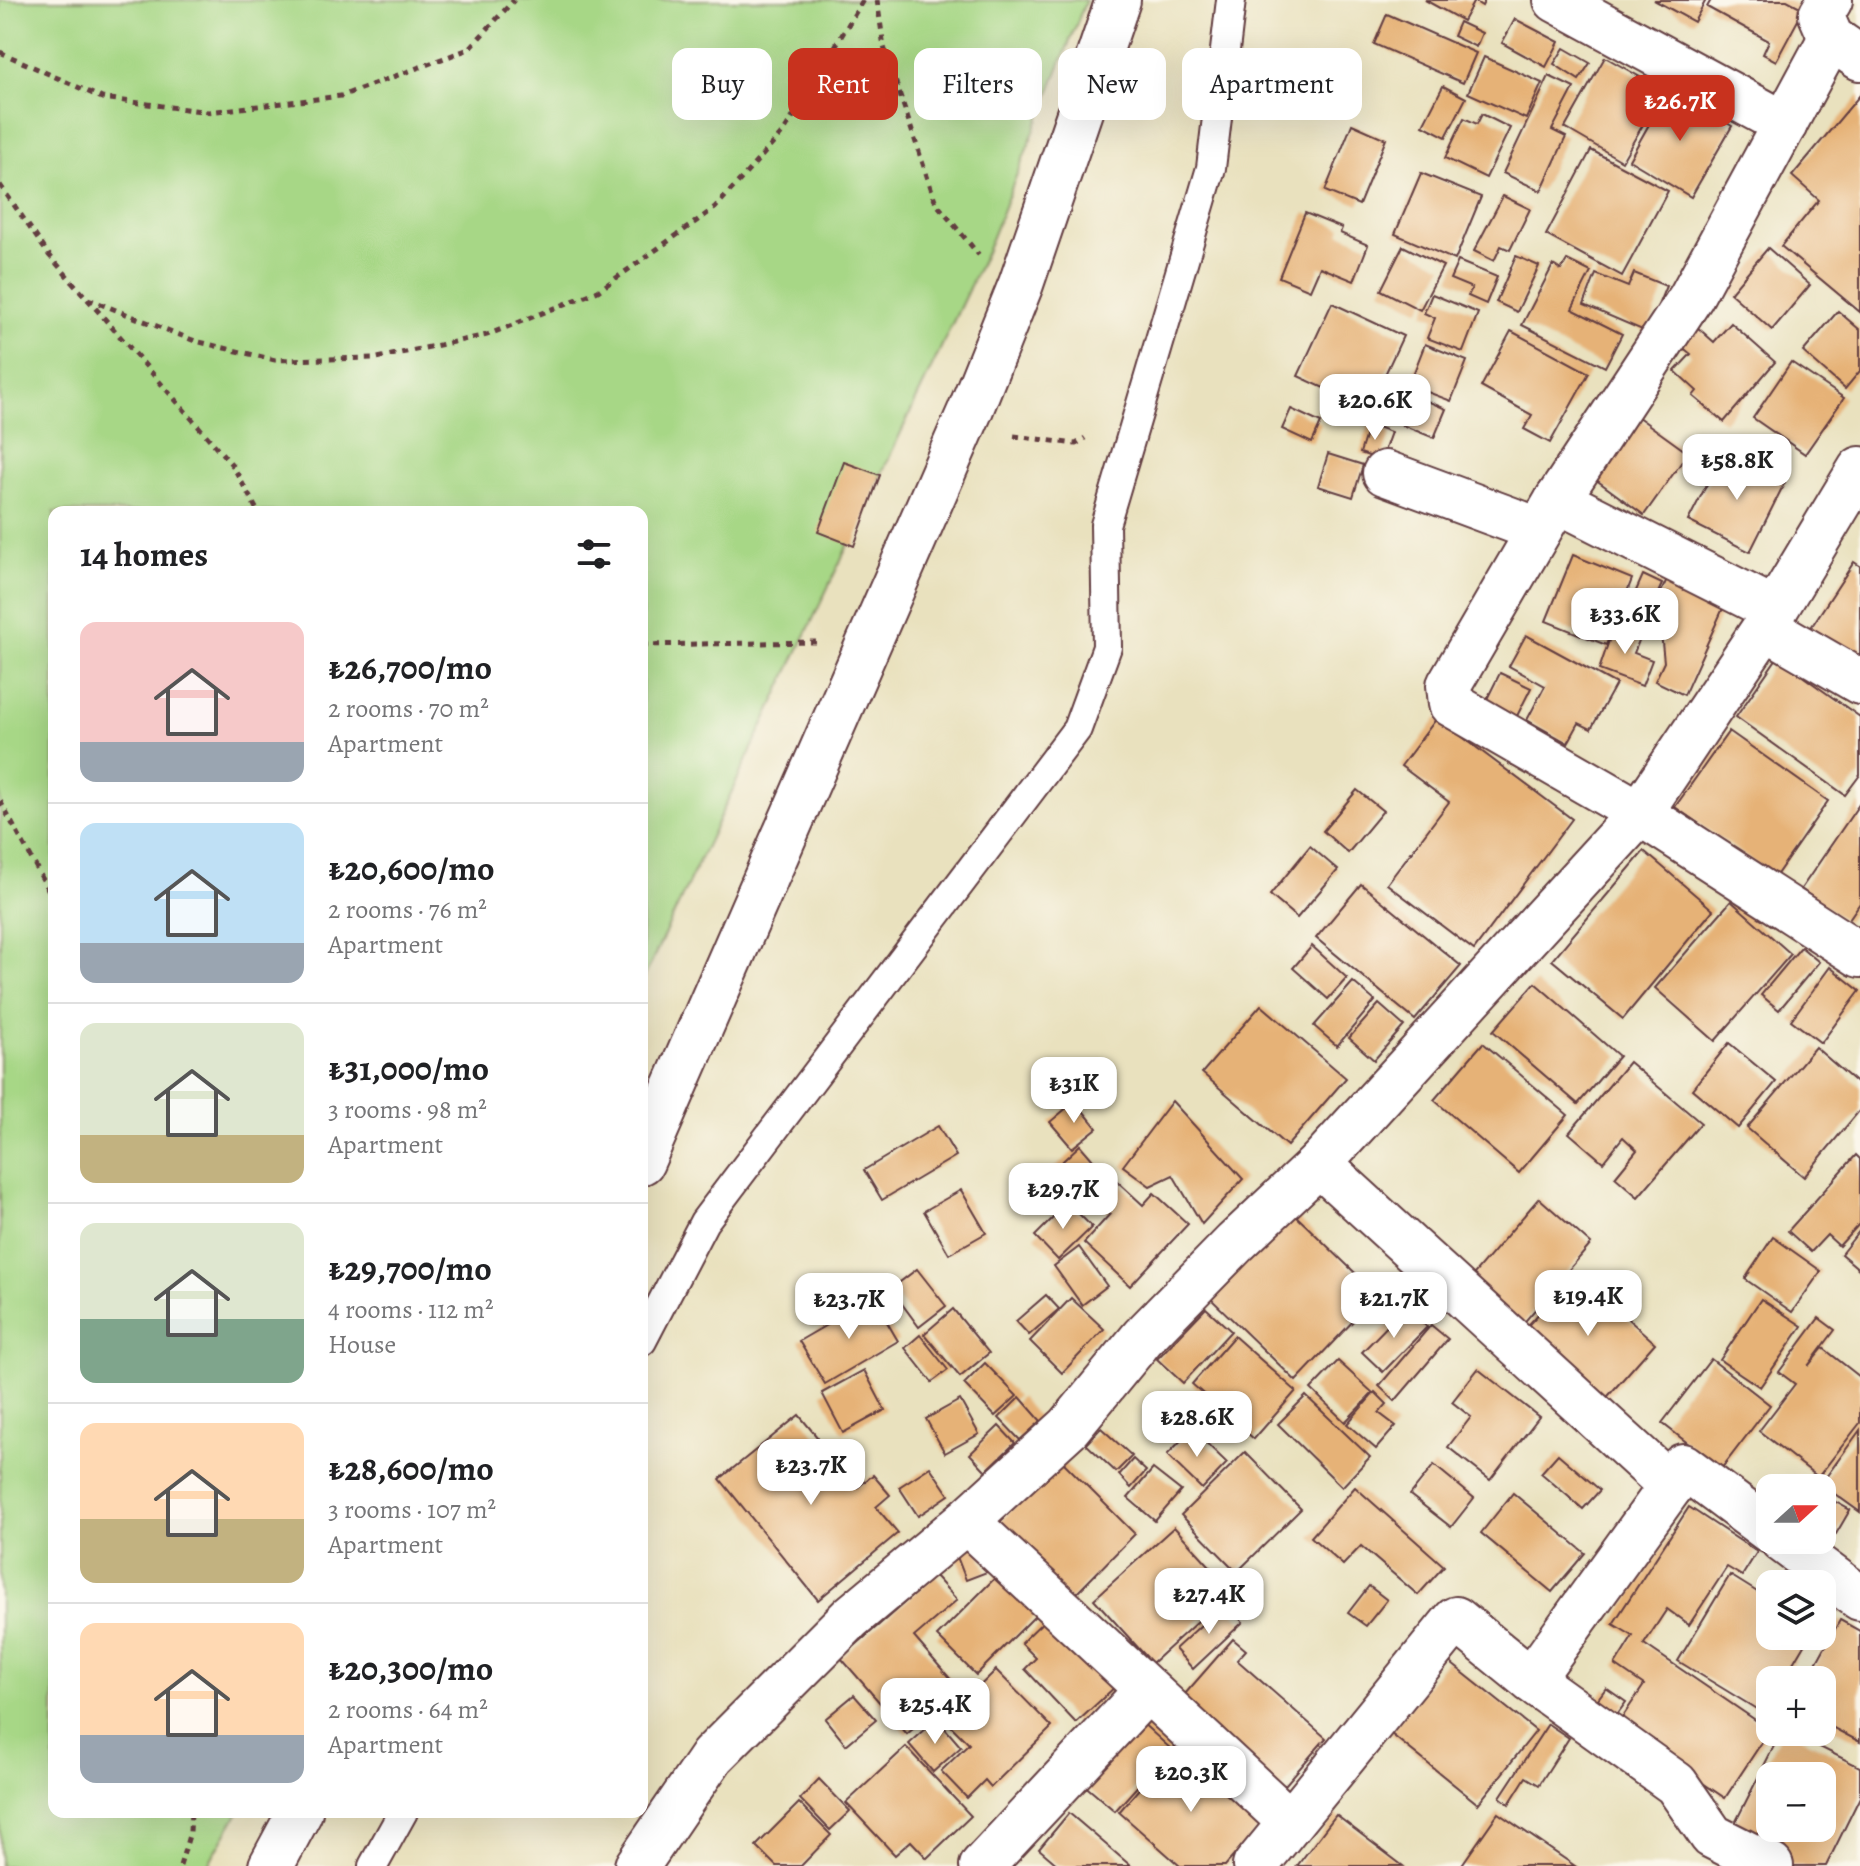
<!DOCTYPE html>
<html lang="en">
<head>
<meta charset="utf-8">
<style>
	:root { --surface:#fff; --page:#f2f2f2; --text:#202124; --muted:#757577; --line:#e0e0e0; --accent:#c8321e }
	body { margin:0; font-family:Alegreya,serif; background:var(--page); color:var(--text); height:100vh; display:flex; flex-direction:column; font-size:30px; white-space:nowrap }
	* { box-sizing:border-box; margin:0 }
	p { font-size:26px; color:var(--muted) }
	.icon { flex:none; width:44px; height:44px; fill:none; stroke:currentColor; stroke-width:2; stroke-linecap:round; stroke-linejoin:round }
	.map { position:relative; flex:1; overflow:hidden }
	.details { position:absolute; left:48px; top:506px; width:600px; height:1312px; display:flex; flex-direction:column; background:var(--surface); border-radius:16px; box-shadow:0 8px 32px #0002 }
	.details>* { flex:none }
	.banner { position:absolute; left:672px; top:48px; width:760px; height:72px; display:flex; gap:16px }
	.needle { width:52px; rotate:69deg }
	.fabs { position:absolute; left:1756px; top:1474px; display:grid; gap:16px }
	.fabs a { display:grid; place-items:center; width:80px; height:80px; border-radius:16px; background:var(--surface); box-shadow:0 8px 32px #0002; font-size:40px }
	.price { position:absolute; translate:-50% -68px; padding:0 18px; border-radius:16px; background:#fff; color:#222; font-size:26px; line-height:52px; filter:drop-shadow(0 2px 4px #0008) }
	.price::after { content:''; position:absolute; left:50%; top:48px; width:24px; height:18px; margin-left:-12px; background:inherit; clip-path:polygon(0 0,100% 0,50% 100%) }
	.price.on { background:var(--accent); color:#fff }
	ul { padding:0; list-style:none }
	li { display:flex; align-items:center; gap:24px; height:200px; padding:0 32px }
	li+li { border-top:2px solid var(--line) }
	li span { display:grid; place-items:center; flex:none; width:224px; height:160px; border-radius:16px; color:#555 }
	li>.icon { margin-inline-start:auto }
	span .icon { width:96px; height:96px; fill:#fffc; stroke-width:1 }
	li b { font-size:34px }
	h2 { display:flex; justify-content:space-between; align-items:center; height:96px; padding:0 32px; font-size:34px }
	.chip { padding:0 28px; border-radius:16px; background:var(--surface); box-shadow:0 8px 32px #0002; font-size:28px; line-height:72px }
	.chip.on { background:var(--accent); color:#fff }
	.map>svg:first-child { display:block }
</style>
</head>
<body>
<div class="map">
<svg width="1860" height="1866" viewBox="0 0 1860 1866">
	<rect width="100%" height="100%" fill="#fbf7ec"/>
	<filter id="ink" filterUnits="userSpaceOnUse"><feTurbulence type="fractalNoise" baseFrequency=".0125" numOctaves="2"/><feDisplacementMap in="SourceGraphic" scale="16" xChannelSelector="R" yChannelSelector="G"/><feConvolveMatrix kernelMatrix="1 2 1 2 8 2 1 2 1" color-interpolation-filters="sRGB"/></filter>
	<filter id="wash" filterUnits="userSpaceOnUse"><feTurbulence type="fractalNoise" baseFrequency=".006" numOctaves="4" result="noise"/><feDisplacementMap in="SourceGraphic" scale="32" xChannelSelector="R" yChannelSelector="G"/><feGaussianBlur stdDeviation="1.8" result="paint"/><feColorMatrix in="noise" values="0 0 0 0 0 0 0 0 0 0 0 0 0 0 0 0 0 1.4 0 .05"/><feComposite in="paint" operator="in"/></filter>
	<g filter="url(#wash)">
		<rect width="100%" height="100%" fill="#e9e1be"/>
		<path fill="#a7d786" stroke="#787b58" stroke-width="2" d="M0 0H1086L986 252 642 982V512H54V1812H239L207 1866H0Z"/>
		<g id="blocks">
			<g fill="#e6b277" fill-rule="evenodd">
				<path d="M1425 0H1485L1482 6 1474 1 1463 21Z"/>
				<path d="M1654 0H1706L1694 22Z"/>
				<path d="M1711 0H1787L1804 9 1776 61 1763 54 1769 41 1707 7Z"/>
				<path d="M1387 14 1476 53 1463 83 1374 44Z"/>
				<path d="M1515 19 1559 42 1546 67 1502 43Z"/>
				<path d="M1459 22 1482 33 1476 47 1453 36Z"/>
				<path d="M1564 48 1590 63 1579 80 1554 64Z"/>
				<path d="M1484 57 1542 83 1526 119 1468 93Z"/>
				<path d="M1605 57 1663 90 1622 161 1565 128Z"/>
				<path d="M1549 76 1574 88 1552 130 1566 137 1541 191 1503 173Z"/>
				<path d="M1443 86 1466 98 1446 137 1423 125Z"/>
				<path d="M1669 89 1732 126 1691 197 1629 160Z"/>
				<path d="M1860 95V312L1781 246 1819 200 1792 176Z"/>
				<path d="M1482 114 1510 128 1486 178 1445 158 1464 118 1477 124Z"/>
				<path d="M1352 124 1386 139 1359 205 1325 191Z"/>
				<path d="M1591 150 1668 191 1622 276 1546 235Z"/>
				<path d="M1421 173 1481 197 1455 260 1395 234Z"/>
				<path d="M1503 196 1530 209 1510 250 1501 246 1494 261 1474 251Z"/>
				<path d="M1305 213 1342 228 1340 233 1368 245 1354 281 1320 267 1310 290 1279 277Z"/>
				<path d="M1403 246 1443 266 1420 310 1381 290Z"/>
				<path d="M1768 248 1810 285 1772 330 1730 293Z"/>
				<path d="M1516 256 1539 266 1517 312 1496 302Z"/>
				<path d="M1567 260 1591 272 1572 309 1622 334 1605 367 1522 325 1553 265 1561 270Z"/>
				<path d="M1458 261 1497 277 1486 304 1468 296 1472 288 1450 279Z"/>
				<path d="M1634 273 1666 286 1647 332 1584 305 1596 274 1628 287Z"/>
				<path d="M1432 294 1478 313 1463 352 1427 338 1435 318 1424 313Z"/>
				<path d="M1332 303 1403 336 1369 409 1298 376Z"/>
				<path d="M1838 311 1860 330V371L1845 389 1803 352Z"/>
				<path d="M1731 323 1775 362 1724 422 1693 396 1697 391 1675 371 1691 354 1681 346 1697 327 1714 342Z"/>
				<path d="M1511 331 1589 373 1550 443 1524 429 1532 415 1481 387Z"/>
				<path d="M1425 344 1467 361 1451 401 1409 385Z"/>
				<path d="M1791 362 1844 398 1805 454 1753 418Z"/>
				<path d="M1406 392 1446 409 1434 438 1402 425 1405 418 1396 415Z"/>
				<path d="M1291 409 1321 423 1312 443 1282 429Z"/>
				<path d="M1634 414 1688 453 1644 515 1591 476Z"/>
				<path d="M1369 424 1391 432 1381 460 1360 453Z"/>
				<path d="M1724 451 1785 482 1750 552 1688 521Z"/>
				<path d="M1328 454 1363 465 1353 497 1318 486Z"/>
				<path d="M844 462 880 475 854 546 818 532Z"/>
				<path d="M1573 555 1632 579 1606 645 1546 621Z"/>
				<path d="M1854 562 1860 566V662L1810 629Z"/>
				<path d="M1643 575 1662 584 1643 626 1624 618Z"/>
				<path d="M1667 579 1724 606 1684 695 1655 681 1664 662 1661 633 1646 625Z"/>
				<path d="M1615 623 1642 633 1634 653 1652 660 1642 686 1599 670Z"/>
				<path d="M1526 635 1616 684 1591 729 1579 723 1568 743 1527 720 1545 686 1509 666Z"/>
				<path d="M1777 658 1860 717V775L1845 795 1736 717Z"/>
				<path d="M1500 673 1531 688 1513 724 1482 709Z"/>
				<path d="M1437 718 1572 819 1474 950 1387 884 1449 802 1401 766Z"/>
				<path d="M1729 731 1828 801 1775 877 1675 807Z"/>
				<path d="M1357 790 1383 811 1348 853 1323 831Z"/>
				<path d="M1860 803V903L1847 922 1801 889Z"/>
				<path d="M1310 846 1338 870 1297 918 1270 895Z"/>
				<path d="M1644 851 1713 910 1623 1019 1552 960Z"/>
				<path d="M1361 884 1461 966 1415 1020 1316 938Z"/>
				<path d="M1731 901 1791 954 1715 1041 1655 988Z"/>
				<path d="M1312 946 1347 978 1328 999 1293 968Z"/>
				<path d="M1801 947 1819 962 1779 1010 1761 995Z"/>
				<path d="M1830 967 1860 991 1821 1043 1791 1020Z"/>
				<path d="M1353 982 1375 1001 1337 1046 1314 1026Z"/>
				<path d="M1535 983 1619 1056 1578 1104 1493 1031Z"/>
				<path d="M1379 1004 1404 1026 1374 1060 1349 1038Z"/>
				<path d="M1261 1005 1346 1078 1287 1146 1202 1073Z"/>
				<path d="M1483 1043 1568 1115 1519 1173 1434 1100Z"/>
				<path d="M1729 1043 1776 1082 1738 1128 1692 1089Z"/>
				<path d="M1815 1047 1860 1086V1110L1804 1177 1747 1128Z"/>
				<path d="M1629 1062 1701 1123 1638 1197 1615 1177 1637 1150 1623 1137 1603 1162 1569 1133Z"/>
				<path d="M1075 1101 1097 1128 1072 1148 1050 1122Z"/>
				<path d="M1172 1101 1243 1179 1202 1224 1173 1175 1150 1186 1123 1166Z"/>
				<path d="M938 1126 956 1156 882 1200 864 1170Z"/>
				<path d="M1080 1145 1099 1167 1055 1206 1036 1186Z"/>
				<path d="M1856 1155 1860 1159V1223L1839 1246 1827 1235 1811 1252 1788 1231Z"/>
				<path d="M1104 1169 1143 1205 1154 1193 1188 1224 1130 1286 1084 1243 1110 1214 1084 1190Z"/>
				<path d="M961 1190 986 1233 949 1254 924 1211Z"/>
				<path d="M1539 1198 1591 1244 1515 1333 1463 1287Z"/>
				<path d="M1068 1203 1092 1227 1058 1260 1035 1236Z"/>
				<path d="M1292 1212 1378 1295 1296 1381 1210 1298Z"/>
				<path d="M1860 1230V1270L1841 1254Z"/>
				<path d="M1773 1237 1821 1271 1792 1312 1745 1279Z"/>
				<path d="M1079 1247 1107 1286 1082 1305 1054 1266Z"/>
				<path d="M917 1269 946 1306 919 1327 891 1289Z"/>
				<path d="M1576 1273 1655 1343 1601 1404 1521 1333Z"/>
				<path d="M1046 1295 1059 1309 1029 1335 1016 1321Z"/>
				<path d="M873 1298 898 1341 825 1384 799 1341Z"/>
				<path d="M1071 1298 1104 1329 1062 1373 1030 1341Z"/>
				<path d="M1761 1299 1802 1326 1760 1387 1720 1360Z"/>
				<path d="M1406 1307 1427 1327 1383 1372 1362 1352Z"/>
				<path d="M1206 1308 1231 1331 1183 1383 1157 1359Z"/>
				<path d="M953 1309 989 1353 960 1377 924 1334Z"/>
				<path d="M1819 1318 1835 1330 1808 1366 1823 1348 1860 1377V1423L1818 1477 1759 1431 1795 1384 1779 1372Z"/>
				<path d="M1431 1325 1448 1339 1395 1401 1379 1386Z"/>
				<path d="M920 1335 948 1370 932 1382 905 1348Z"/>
				<path d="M1234 1336 1296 1391 1254 1439 1192 1384Z"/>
				<path d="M1711 1359 1770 1405 1721 1469 1662 1423Z"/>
				<path d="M1338 1361 1373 1393 1345 1422 1311 1389Z"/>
				<path d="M985 1363 1017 1396 995 1416 964 1384Z"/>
				<path d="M1478 1369 1539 1417 1490 1480 1448 1447 1471 1417 1452 1402Z"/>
				<path d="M864 1370 885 1410 843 1433 822 1393Z"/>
				<path d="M1375 1392 1387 1404 1379 1413 1396 1426 1376 1449 1347 1424Z"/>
				<path d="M1306 1396 1370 1457 1342 1487 1278 1424Z"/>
				<path d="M1020 1397 1041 1421 1020 1440 999 1418Z"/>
				<path d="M960 1400 979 1434 945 1453 926 1419Z"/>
				<path d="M799 1415 858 1487 873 1475 890 1495 876 1507 898 1533 818 1600 720 1479Z"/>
				<path d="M999 1426 1015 1443 986 1471 970 1454Z"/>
				<path d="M1101 1428 1132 1456 1116 1472 1086 1444Z"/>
				<path d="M1192 1429 1227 1463 1202 1489 1167 1455Z"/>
				<path d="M1860 1430V1512L1821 1484Z"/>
				<path d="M1245 1452 1301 1509 1237 1572 1181 1515Z"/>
				<path d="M1558 1454 1600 1490 1583 1509 1541 1473Z"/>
				<path d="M1133 1459 1146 1471 1131 1488 1119 1475Z"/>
				<path d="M1061 1460 1135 1534 1070 1600 996 1526Z"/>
				<path d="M1434 1465 1474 1498 1451 1527 1410 1495Z"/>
				<path d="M930 1467 949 1495 918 1516 899 1487Z"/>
				<path d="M1153 1469 1181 1491 1155 1521 1128 1498Z"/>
				<path d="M1355 1487 1444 1566 1418 1595 1361 1546 1343 1565 1311 1537Z"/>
				<path d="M1513 1493 1585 1553 1552 1592 1481 1533Z"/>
				<path d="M1832 1500 1850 1510 1836 1534 1822 1526V1518Z"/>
				<path d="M1689 1507 1757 1552 1742 1576 1727 1567 1689 1625 1667 1609 1644 1644 1770 1730 1725 1798 1617 1725 1644 1685 1615 1665 1633 1636 1613 1624Z"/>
				<path d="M1174 1527 1232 1590 1152 1663 1094 1599Z"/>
				<path d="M977 1545 987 1572 966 1580 956 1554Z"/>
				<path d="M999 1574 1038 1613 976 1675 937 1636Z"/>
				<path d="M1730 1575 1770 1600V1636H1809L1783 1680H1770V1702L1763 1713 1678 1661Z"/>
				<path d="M935 1576 957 1600 914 1637 959 1689 907 1734 841 1658Z"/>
				<path d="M1369 1586 1387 1600 1366 1626 1348 1613Z"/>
				<path d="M1225 1603 1243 1622 1193 1669 1175 1649Z"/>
				<path d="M1050 1615 1117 1685 1076 1723 1025 1669 1036 1658 1021 1643Z"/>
				<path d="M1840 1620 1860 1631V1742L1822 1722V1680H1807Z"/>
				<path d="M1233 1639 1246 1650 1237 1660 1326 1738 1279 1792 1178 1702Z"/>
				<path d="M1447 1660 1536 1731 1478 1804 1390 1733Z"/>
				<path d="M996 1670 1052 1727 991 1787 985 1780 967 1798 941 1771 969 1744 945 1720Z"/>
				<path d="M1606 1688 1626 1702 1607 1728 1587 1714Z"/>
				<path d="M854 1695 876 1720 846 1745 825 1719Z"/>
				<path d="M937 1719 961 1747 933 1772 909 1744Z"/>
				<path d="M1140 1721 1171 1749 1115 1811 1083 1784Z"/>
				<path d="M1548 1724 1569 1738 1539 1785 1526 1777 1509 1804 1500 1797Z"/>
				<path d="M1781 1732H1790L1860 1767V1797L1826 1866H1790L1729 1835ZM1770 1776H1822V1828H1770Z"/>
				<path d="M1176 1746 1264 1821 1225 1866H1180L1119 1812Z"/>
				<path d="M906 1747 971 1816 927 1858 911 1841 895 1855 846 1803Z"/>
				<path d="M819 1779 850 1811 830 1830 800 1799Z"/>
				<path d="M799 1803 831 1835 801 1866H776L756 1846Z"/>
				<path d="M1069 1813 1131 1866H1059L1039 1849Z"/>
				<path d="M1498 1813 1575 1866H1461Z"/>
				<path d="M1336 1815 1403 1866H1297Z"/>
			</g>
		</g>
	</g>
	<g filter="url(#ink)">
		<use href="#blocks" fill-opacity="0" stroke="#623c41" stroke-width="2"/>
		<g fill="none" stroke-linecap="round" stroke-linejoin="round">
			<g stroke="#623c41" stroke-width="32">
				<g id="lane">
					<path d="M642 1341 704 1222 1077 729 1107 647 1105 525 1211 168 1231 0"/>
					<path d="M373 1866 403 1812"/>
				</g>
			</g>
			<g stroke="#623c41" stroke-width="48">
				<g id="street">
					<path d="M1556 0 1785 124"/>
					<path d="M1830 0 1821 15 1831 38 1860 58"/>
					<path d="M1831 38 1691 297 1557 500 1449 685 1451 704 1640 813 1860 955"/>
					<path d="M1385 473 1539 530"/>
					<path d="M1557 500 1775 610"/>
					<path d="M1765 627 1860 682"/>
					<path d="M642 1162 970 411 1021 284 1118 0"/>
					<path d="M1319 1164 1671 1486 1683 1466 1770 1531"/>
					<path d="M966 1521 1289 1821"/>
					<path d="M1782 1540 1860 1598"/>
					<path d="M1531 1680 1671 1486"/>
					<path d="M271 1866 300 1812"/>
					<path d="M637 1866 712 1756 851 1617 966 1521 1069 1427 1143 1337 1235 1243 1319 1164 1640 813 1765 627 1860 469"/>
					<path d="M982 1866 1147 1690"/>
					<path d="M1255 1866 1456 1619 1531 1680 1676 1784 1712 1836 1771 1866"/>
				</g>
			</g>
			<g stroke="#623c41" stroke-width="5" stroke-dasharray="6 6" stroke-linecap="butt">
				<path d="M877 0 884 47 936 203 979 255"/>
				<path d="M0 52 102 98 208 112 341 96 469 49 514 0"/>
				<path d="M0 185 49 255 233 466 258 512"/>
				<path d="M88 299 195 341 275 360 377 358 487 335 598 291 715 208 785 130 863 0"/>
				<path d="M1014 436 1076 444 1085 438"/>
				<path d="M642 645 817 642"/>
				<path d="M0 801 54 900"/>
				<path d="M180 1866 190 1832 191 1812"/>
			</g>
			<use href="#lane" stroke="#fff" stroke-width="28"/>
			<use href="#street" stroke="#fff" stroke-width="44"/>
		</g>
	</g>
</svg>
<div class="fabs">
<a><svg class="needle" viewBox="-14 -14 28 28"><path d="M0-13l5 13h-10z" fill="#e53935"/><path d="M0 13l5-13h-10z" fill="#757577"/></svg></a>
<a><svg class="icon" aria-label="layers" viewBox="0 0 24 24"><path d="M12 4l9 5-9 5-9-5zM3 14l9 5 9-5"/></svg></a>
<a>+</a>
<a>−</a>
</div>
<b class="price on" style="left:1680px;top:143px">₺26.7K</b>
<b class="price" style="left:1375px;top:442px">₺20.6K</b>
<b class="price" style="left:1737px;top:502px">₺58.8K</b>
<b class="price" style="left:1625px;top:656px">₺33.6K</b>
<b class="price" style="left:1074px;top:1125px">₺31K</b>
<b class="price" style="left:1063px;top:1231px">₺29.7K</b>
<b class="price" style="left:1588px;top:1338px">₺19.4K</b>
<b class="price" style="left:1394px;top:1340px">₺21.7K</b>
<b class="price" style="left:849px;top:1341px">₺23.7K</b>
<b class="price" style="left:1197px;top:1459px">₺28.6K</b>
<b class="price" style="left:811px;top:1507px">₺23.7K</b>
<b class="price" style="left:1209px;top:1636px">₺27.4K</b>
<b class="price" style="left:935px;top:1746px">₺25.4K</b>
<b class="price" style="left:1191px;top:1814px">₺20.3K</b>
<div class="banner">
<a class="chip">Buy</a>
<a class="chip on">Rent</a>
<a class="chip">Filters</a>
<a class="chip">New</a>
<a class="chip">Apartment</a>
</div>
<section class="details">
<h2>14 homes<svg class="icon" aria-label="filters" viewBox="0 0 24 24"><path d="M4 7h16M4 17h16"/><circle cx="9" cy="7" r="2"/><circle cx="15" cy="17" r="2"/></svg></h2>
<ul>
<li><span style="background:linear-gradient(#f6c9c9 75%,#9aa5b1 0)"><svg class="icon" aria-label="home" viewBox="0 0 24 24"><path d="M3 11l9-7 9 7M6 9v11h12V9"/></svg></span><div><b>₺26,700/mo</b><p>2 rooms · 70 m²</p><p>Apartment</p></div></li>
<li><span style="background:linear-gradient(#bfe0f5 75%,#9aa5b1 0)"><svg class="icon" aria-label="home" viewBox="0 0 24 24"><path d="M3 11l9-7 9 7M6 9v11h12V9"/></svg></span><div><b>₺20,600/mo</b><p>2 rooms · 76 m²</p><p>Apartment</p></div></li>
<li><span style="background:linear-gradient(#dfe7d0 70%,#c2b280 0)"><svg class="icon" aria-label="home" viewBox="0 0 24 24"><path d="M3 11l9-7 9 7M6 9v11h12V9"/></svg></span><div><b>₺31,000/mo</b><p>3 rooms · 98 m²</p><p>Apartment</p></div></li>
<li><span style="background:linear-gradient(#dfe7d0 60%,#7fa58c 0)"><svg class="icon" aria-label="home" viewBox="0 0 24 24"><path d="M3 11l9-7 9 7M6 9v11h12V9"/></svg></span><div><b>₺29,700/mo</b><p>4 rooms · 112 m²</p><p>House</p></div></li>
<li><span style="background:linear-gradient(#ffd9b3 60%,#c2b280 0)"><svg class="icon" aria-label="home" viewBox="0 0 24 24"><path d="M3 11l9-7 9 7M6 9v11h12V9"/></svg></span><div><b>₺28,600/mo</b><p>3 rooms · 107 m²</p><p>Apartment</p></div></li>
<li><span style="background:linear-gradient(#ffd9b3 70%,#9aa5b1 0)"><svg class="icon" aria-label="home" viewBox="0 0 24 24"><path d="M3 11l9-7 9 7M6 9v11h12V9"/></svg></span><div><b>₺20,300/mo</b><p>2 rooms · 64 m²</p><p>Apartment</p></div></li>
</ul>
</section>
</div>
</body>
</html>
